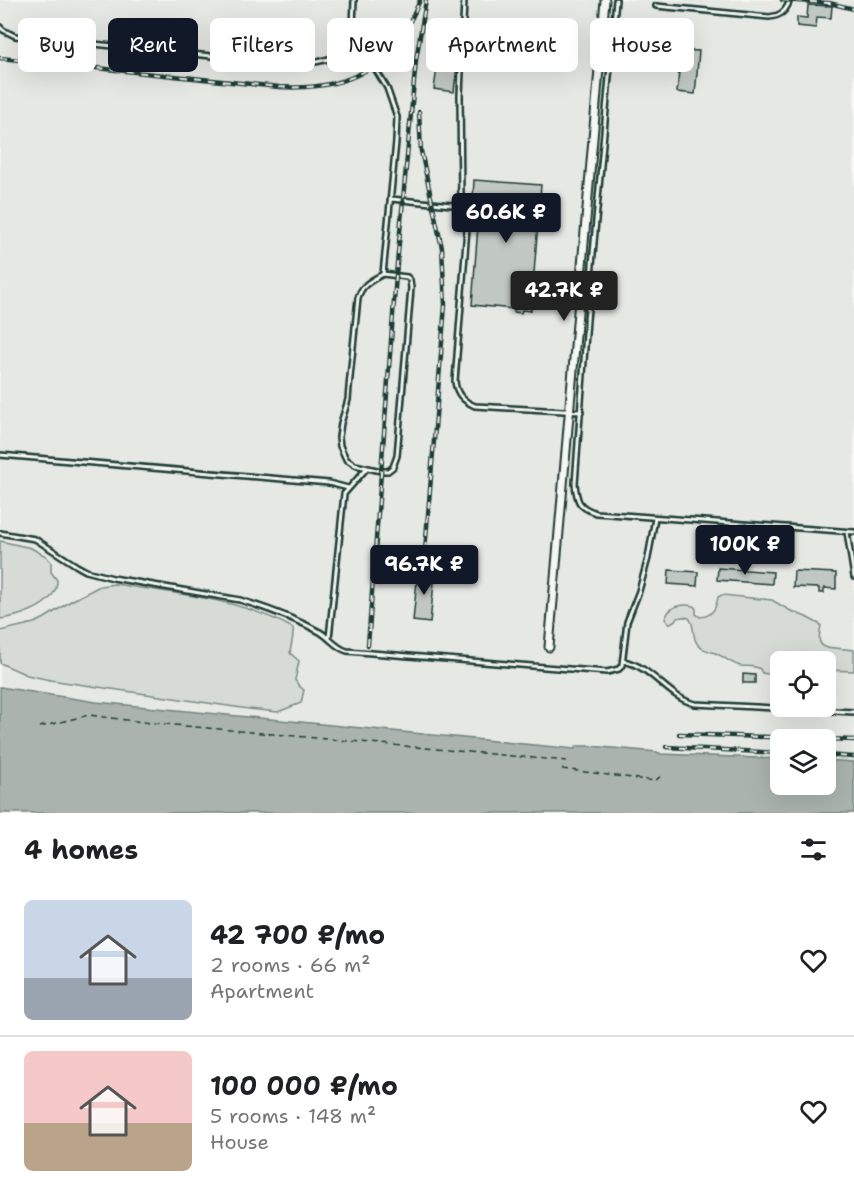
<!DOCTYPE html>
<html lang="en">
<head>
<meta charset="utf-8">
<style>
	:root { --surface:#fff; --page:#f2f2f2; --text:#202124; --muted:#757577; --line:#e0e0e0; --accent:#111827 }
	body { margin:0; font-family:"Shantell Sans",sans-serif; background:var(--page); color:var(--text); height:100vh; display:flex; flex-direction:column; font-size:22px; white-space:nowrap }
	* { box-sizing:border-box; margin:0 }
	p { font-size:20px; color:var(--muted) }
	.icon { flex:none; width:33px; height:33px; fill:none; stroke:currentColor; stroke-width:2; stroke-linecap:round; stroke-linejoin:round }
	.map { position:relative; height:813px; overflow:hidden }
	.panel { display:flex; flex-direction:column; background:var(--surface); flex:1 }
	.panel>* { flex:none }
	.hud { position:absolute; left:18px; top:18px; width:819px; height:54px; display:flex; gap:12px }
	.tools { position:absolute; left:770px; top:651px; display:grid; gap:12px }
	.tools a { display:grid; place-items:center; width:66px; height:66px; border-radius:9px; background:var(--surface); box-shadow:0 6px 24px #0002; font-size:30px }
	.price { position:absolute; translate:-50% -51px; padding:0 14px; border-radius:6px; background:var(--accent); color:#fff; font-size:20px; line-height:39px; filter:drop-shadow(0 2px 3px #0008) }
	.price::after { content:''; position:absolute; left:50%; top:36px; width:18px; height:14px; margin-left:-9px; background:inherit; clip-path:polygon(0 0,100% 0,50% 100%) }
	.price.current { background:#222; color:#fff }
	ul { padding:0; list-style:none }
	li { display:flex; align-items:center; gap:18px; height:150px; padding:0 24px }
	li+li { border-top:2px solid var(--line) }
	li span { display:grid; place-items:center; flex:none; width:168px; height:120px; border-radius:9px; color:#555 }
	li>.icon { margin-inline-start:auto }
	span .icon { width:72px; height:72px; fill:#fffc; stroke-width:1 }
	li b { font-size:26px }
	h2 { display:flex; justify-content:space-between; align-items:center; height:72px; padding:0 24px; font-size:26px }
	.chip { padding:0 21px; border-radius:9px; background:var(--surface); box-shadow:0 6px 24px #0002; font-size:21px; line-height:54px }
	.chip.current { background:var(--accent); color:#fff }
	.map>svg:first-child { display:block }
</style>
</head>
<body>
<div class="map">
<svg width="854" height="813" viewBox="0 0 854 813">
	<rect width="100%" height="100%" fill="#f6f6f2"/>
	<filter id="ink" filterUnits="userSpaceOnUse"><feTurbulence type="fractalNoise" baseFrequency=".0167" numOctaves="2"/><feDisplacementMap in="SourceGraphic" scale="12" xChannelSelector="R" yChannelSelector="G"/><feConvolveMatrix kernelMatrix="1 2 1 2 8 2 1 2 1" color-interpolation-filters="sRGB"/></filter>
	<g filter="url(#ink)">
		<path fill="#e6e8e4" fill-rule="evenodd" d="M0 0H854V762L825 760V740H780V759L207 734 42 694 0 687ZM780 662H825V706H780Z"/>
		<g fill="#d6dbd6" stroke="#7a8c85" stroke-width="1.5">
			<path d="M0 541 31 548 46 556 51 562V572L57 580C57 583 57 587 55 590 48 608 17 617 0 619Z"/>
			<path d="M115 584C175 594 239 598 293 628 294 637 291 644 290 653L299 661 295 680 299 686 304 690 301 703 278 712 249 709 50 680 27 675 0 663V631L34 623 45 618 71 601 100 586Z"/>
			<path d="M722 595 772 600 789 610 806 617 821 625C820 634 816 643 825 647L854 650V671L825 670V662H780V671L768 674 762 673 760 669C754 665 748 667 741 666 731 664 725 657 715 653 709 651 703 650 698 645 691 637 696 626 689 618 678 615 678 619 669 624L665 619C669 606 681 603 694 606L696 609V614L700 617C712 616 716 609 718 597Z"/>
		</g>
		<path fill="#aab3ae" stroke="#72847d" stroke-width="1.5" d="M0 687 96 702 575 749 576 746H590L657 752 661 754 780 759V784H825V760L854 762V813H0Z"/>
		<g fill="#c1c8c3" stroke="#1f3d34" stroke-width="1.5">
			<path d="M808 5 832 6 831 18 817 17 816 28 797 26V17L807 18Z"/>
			<path d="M681 50 699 51 695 94 677 92Z"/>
			<path d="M438 61 457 64 454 92 434 89Z"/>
			<path d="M474 180 541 185 531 311 522 310 521 313 514 312V309L472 305 480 199 473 198Z"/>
			<path d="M718 568 773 572 772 584 717 580Z"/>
			<path d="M418 570 435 572 430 623 413 621Z"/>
			<path d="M669 570 698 572 697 586 668 584Z"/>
			<path d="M794 571 836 573V589L824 588V593H819V588L793 587Z"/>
			<path d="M743 674 755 675V683H743Z"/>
		</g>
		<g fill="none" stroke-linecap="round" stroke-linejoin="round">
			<g stroke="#1f3d34" stroke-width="8">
				<g id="service">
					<path d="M354 0 353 27 356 38 387 88 397 117 396 142 383 274"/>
					<path d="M464 0 460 95 461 201 466 206 468 216 455 381C456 394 463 401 475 406L581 412"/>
					<path d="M616 0 587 320 575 484C577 501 578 507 596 513L854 532"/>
					<path d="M656 6 769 17C781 16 786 11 790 0"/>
					<path d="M0 27 3 30 15 36 290 64C319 64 334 58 360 47"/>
					<path d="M391 199 452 205 461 201"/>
					<path d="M383 274 407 277 410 280 411 288 397 456 393 467 388 471H381L355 465 346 459 340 446 339 437 341 423 348 400 349 387 358 298C362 284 371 281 383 274Z"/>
					<path d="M0 455 329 483 348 488"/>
					<path d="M847 532 854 577"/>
					<path d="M0 533 35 539 77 566 86 571 113 578 240 600C266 608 296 619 320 632 330 638 336 648 347 651L607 672 619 669 622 665 627 622 639 591 648 558 655 518"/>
					<path d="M329 638 344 494 366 469"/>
					<path d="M623 661C652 666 667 697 695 704L854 712"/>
				</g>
			</g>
			<g stroke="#1f3d34" stroke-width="11">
				<path id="minor" d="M549 647 605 0"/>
			</g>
			<g stroke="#1f3d34" stroke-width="1.5" stroke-dasharray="6 4.5" stroke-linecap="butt">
				<path d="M40 727 89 715 142 722 567 761"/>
				<path d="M562 769 655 781 663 774"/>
			</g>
			<use href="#service" stroke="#f6f6f2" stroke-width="3"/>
			<use href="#minor" stroke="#f6f6f2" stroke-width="7"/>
			<g stroke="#1f3d34" stroke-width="4.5">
				<g id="rail">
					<path d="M782 0 829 3 854 9"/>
					<path d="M0 58 279 87C351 91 393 67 420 0"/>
					<path d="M419 112 421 151 442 248 445 305 425 551"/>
					<path d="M368 645 396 275 416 60 426 0"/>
					<path d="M679 734 854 740"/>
					<path d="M666 747 780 753"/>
					<path d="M825 755 854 757"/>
				</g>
			</g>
			<use href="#rail" stroke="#f6f6f2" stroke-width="2" stroke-dasharray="7" stroke-linecap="butt"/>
		</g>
	</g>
</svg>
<div class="tools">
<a><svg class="icon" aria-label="locate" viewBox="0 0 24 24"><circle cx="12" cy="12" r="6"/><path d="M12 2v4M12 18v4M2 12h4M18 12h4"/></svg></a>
<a><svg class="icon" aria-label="layers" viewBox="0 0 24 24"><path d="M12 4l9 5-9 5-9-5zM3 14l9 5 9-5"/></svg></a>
</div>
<b class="price" style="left:506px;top:244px">60.6K ₽</b>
<b class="price current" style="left:564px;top:322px">42.7K ₽</b>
<b class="price" style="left:745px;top:576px">100K ₽</b>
<b class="price" style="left:424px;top:596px">96.7K ₽</b>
<div class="hud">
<a class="chip">Buy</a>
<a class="chip current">Rent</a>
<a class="chip">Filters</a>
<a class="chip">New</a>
<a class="chip">Apartment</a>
<a class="chip">House</a>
</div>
</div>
<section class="panel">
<h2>4 homes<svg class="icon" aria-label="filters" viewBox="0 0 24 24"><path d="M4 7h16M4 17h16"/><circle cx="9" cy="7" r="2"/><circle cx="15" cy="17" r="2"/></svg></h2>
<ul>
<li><span style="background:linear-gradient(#c9d6e8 65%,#9aa5b1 0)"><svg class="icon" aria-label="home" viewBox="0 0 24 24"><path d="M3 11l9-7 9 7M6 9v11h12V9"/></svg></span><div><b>42 700 ₽/mo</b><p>2 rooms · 66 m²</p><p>Apartment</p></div><svg class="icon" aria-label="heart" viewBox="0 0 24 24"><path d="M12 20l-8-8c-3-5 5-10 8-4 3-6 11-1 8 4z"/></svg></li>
<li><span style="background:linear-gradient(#f6c9c9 60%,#b9a48a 0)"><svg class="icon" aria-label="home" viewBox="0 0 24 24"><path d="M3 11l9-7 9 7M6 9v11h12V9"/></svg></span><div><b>100 000 ₽/mo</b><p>5 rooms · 148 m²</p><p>House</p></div><svg class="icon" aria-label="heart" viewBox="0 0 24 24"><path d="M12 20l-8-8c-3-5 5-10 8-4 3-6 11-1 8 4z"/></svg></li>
</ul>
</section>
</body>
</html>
